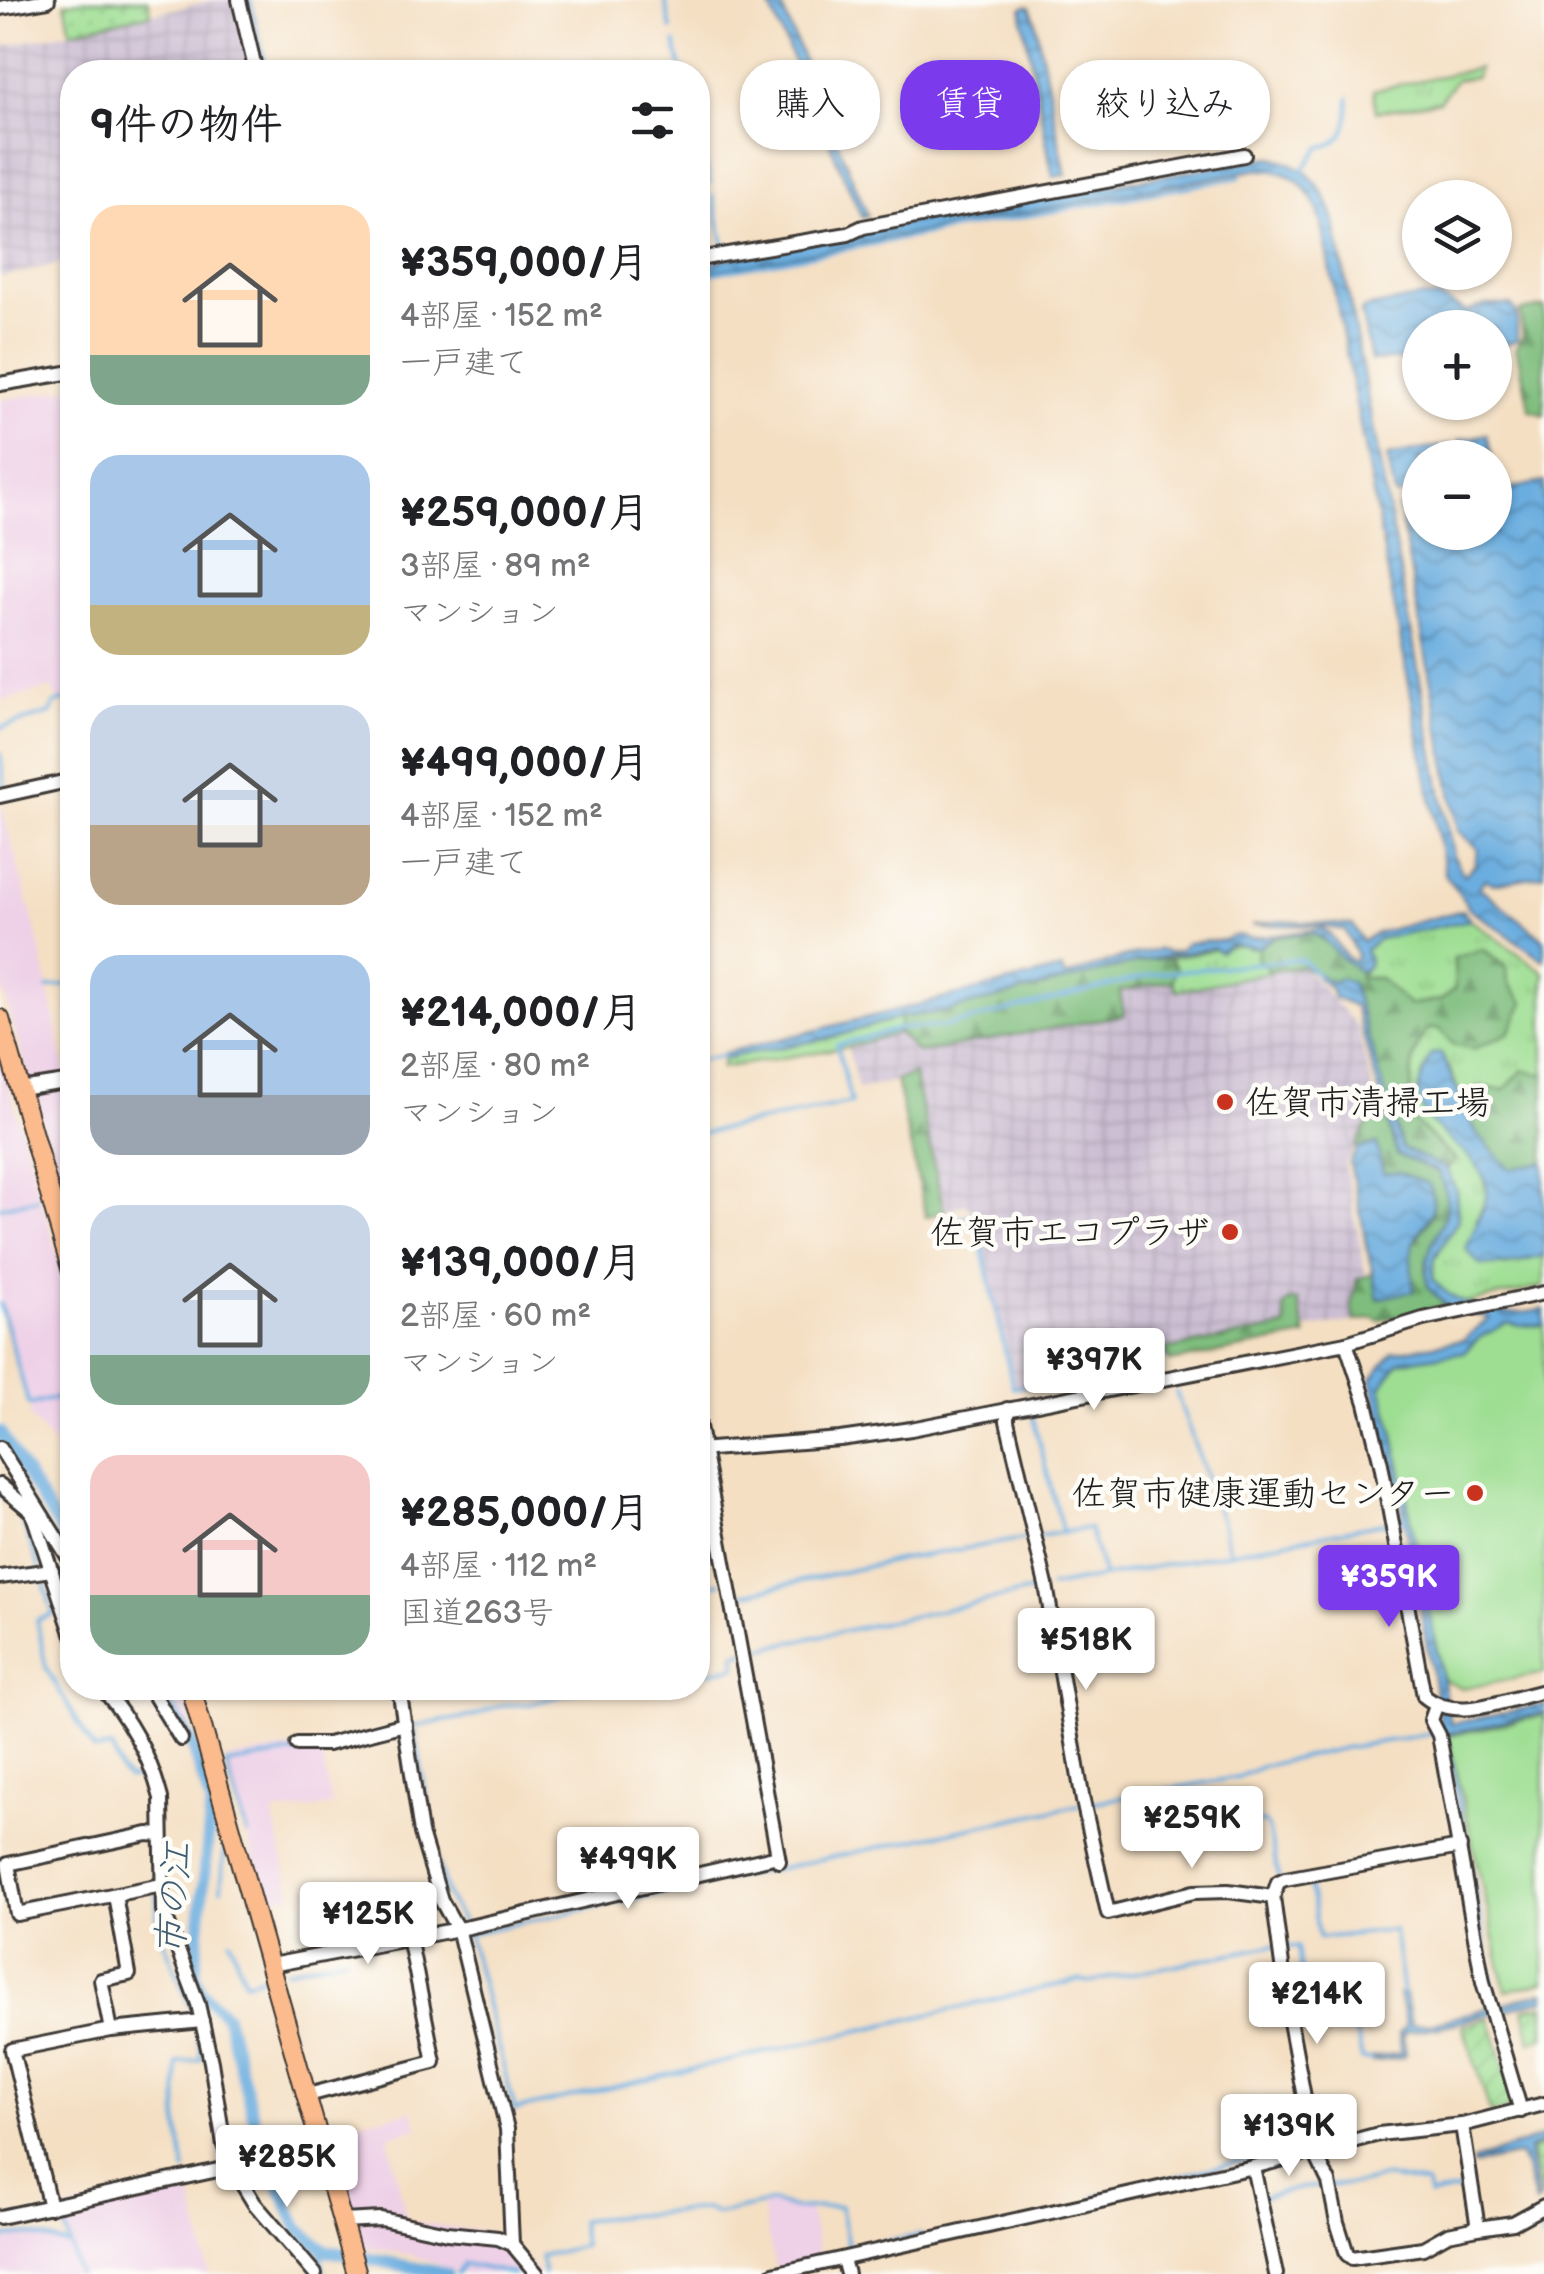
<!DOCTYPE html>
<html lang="ja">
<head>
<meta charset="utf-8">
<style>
	:root { --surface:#fff; --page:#f6f6f6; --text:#202124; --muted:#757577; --accent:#7c3aed }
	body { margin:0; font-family:"Balsamiq Sans","Klee One",sans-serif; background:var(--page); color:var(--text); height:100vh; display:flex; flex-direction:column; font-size:38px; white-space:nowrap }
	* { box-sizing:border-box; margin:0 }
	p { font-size:32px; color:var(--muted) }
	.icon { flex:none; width:55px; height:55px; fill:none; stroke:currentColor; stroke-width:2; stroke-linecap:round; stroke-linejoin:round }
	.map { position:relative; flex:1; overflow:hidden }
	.drawer { position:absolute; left:60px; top:60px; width:650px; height:1640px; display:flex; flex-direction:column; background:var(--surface); border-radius:40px; box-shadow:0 2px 8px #0004 }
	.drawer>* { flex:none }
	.banner { position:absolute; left:740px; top:60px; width:652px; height:90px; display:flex; gap:20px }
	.controls { position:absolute; left:1402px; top:180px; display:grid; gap:20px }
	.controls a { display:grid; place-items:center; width:110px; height:110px; border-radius:50%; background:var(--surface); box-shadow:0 2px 8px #0004; font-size:50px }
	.price { position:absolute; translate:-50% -85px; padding:0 22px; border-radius:10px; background:#fff; color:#222; font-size:32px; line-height:65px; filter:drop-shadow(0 2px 5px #0008) }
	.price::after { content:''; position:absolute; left:50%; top:60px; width:30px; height:22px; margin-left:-15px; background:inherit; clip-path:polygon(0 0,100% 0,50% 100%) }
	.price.on { background:var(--accent); color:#fff }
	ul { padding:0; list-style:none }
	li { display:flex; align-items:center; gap:30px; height:250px; padding:0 30px }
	li span { display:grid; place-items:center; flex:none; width:280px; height:200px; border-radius:30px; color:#555 }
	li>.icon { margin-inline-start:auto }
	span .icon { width:120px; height:120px; fill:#fffc; stroke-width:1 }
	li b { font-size:42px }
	h2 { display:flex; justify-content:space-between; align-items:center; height:120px; padding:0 30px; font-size:42px }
	.chip { padding:0 35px; border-radius:40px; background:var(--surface); box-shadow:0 2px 8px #0004; font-size:35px; line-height:90px }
	.chip.on { background:var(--accent); color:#fff }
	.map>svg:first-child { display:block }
</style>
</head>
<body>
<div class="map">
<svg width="1544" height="2274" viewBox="0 0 1544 2274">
	<defs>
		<pattern id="industrial-grid" width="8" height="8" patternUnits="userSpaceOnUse" patternTransform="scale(2.5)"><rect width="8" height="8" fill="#ccbed3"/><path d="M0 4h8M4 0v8" fill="none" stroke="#afa3b5"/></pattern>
		<pattern id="grass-tufts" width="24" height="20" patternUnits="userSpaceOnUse" patternTransform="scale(2.5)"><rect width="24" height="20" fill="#9ede93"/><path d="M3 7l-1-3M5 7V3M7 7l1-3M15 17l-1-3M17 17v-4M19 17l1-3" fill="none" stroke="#88be7e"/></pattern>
		<pattern id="forest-firs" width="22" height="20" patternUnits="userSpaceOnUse" patternTransform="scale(2.5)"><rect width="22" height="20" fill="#7ebd7d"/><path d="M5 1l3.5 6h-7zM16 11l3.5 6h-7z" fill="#696"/></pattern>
		<pattern id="park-dots" width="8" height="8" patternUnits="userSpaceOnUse" patternTransform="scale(2.5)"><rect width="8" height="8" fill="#9ede93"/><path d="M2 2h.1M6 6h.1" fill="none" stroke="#88be7e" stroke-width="1.8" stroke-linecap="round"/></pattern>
		<pattern id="garden-furrows" width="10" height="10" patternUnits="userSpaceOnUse" patternTransform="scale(2.5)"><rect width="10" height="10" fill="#9ede93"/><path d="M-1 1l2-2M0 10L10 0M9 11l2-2" fill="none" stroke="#88be7e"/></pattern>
		<pattern id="water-waves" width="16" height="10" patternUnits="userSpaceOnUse" patternTransform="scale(2.5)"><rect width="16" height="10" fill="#6baddf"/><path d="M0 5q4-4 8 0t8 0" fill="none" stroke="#578cb4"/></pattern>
	</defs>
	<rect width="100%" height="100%" fill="#fdfcf7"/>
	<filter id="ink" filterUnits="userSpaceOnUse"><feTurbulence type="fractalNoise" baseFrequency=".01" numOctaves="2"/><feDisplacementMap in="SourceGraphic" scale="20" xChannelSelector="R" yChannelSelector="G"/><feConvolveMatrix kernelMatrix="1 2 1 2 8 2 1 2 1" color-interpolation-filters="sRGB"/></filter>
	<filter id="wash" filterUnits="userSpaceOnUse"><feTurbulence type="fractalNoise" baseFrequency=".0048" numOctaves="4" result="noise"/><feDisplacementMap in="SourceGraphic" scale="40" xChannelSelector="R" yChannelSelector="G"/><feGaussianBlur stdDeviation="2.25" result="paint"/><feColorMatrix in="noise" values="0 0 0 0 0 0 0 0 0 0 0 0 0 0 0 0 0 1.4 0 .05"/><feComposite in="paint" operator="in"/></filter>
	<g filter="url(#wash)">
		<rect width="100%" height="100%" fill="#f4dfc3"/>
		<g fill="#eed0e7">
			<path d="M72 388V698L58 701 51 688 0 701V400Z"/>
			<path d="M0 801 39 943 68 1085H72V1227L0 979Z"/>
			<path d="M0 1058 72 1305V1465L29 1416 31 1411 0 1300Z"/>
			<path d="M165 1688H182L192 1722 188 1726Z"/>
			<path d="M299 1747H320L332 1806 273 1813 291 1894 265 1900 227 1759Z"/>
			<path d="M413 2111 418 2128 388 2136 407 2221 497 2234 540 2274H464L412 2255 362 2247 329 2128Z"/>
			<path d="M189 2183 209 2274H0V2232L4 2237 32 2235 68 2245 70 2239 61 2212Z"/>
			<path d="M772 2202 795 2209 809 2208 820 2258 776 2270 761 2204Z"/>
		</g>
		<g fill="url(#industrial-grid)">
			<path d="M215 0H234L251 72H72V261L0 277V47Z"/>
			<path d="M1302 966 1357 1026 1377 1108 1345 1165 1374 1318 1306 1329V1336L1170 1362 1167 1355 1015 1386 976 1212 965 1204 926 1217 896 1081 858 1089 848 1047 898 1033 919 1053 1123 1015 1120 991 1172 981 1177 990Z"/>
		</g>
		<g fill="url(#grass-tufts)" stroke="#5d7d58" stroke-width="2.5">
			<path d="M1479 68 1476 77 1456 80 1439 101 1376 112 1374 90Z"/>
			<path d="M1457 920H1471L1544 972V1075L1523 1070 1504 1090 1476 1087 1466 1109 1449 1068 1470 1157 1482 1171 1488 1194 1476 1221 1506 1265 1544 1256V1287L1466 1303 1445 1294 1433 1279 1435 1258 1458 1220 1456 1191 1447 1169 1455 1159 1406 1114C1418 1078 1402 1068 1427 1029H1439L1453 1043 1474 1049 1455 958V988L1441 1000 1409 1005 1380 978H1359L1368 966 1365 950 1379 939Z"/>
			<path d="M1244 944 1249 948 1259 947 1257 959 1271 972 1177 991 1172 981 1176 968 1170 958Z"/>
			<path d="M901 1017 898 1033 848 1047 721 1068 724 1058 830 1038Z"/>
		</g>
		<g fill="url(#forest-firs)" stroke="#4d6c4c" stroke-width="2.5">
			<path d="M1544 307V415L1530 410 1516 347 1523 336 1520 311Z"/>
			<path d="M1310 933C1327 939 1347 959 1360 972V978H1380L1409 1005 1441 1000 1455 988 1454 958 1483 949 1507 967 1508 982 1524 1003 1509 1033 1474 1049 1453 1044 1439 1029H1427C1402 1068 1418 1077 1406 1114L1455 1160 1447 1169 1402 1148 1352 983 1331 982 1302 966 1271 972 1257 959 1259 947 1274 937Z"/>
			<path d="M1170 958 1176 968 1172 981 1120 991 1124 1015 918 1053 899 1033 901 1017 947 1011 1147 960Z"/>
			<path d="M1523 1070 1544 1075V1162L1511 1170 1477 1134 1466 1109 1476 1087 1504 1090Z"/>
			<path d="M914 1074 944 1211 926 1217 896 1080Z"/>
			<path d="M1383 1107 1397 1154 1438 1172C1458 1219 1440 1215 1428 1256 1425 1266 1427 1278 1428 1288L1446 1305 1379 1321 1374 1318 1355 1321 1352 1304 1357 1279 1373 1274 1378 1299 1434 1212 1383 1173 1377 1144 1355 1147 1377 1108Z"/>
			<path d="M1290 1301H1298L1306 1336 1170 1362 1167 1355 1116 1365 1115 1359 1286 1327 1284 1306Z"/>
		</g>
		<path fill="url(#park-dots)" stroke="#5d7d58" stroke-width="2.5" d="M80 0H148L151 14 71 31 65 3Z"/>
		<g fill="url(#garden-furrows)" stroke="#5d7d58" stroke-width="2.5">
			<path d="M1544 2005V2038L1531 2042 1524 2009Z"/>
			<path d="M1489 2018 1516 2105 1491 2114 1463 2026Z"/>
			<path d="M1544 2145V2199L1542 2200 1531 2150Z"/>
		</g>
		<g fill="#9ede93" stroke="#5d7d58" stroke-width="2.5">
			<path d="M1507 1323 1519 1326 1544 1325V1673L1462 1689 1443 1680 1392 1425 1381 1387 1399 1362 1464 1352 1479 1338Z"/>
			<path d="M1544 1715V1982L1506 1991 1448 1736Z"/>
		</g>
		<g fill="url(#water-waves)" stroke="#44647e" stroke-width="2.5">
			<path d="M767 0H779L868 216 862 218Z"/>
			<path d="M1026 6 1030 7 1035 20 1066 175 1053 177 1023 20 1022 8Z"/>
			<path d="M1271 157C1306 164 1322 184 1334 217L1453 855 1464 875 1474 866 1478 849 1458 831 1399 508 1420 505V532H1495V491L1544 482V875L1493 884 1486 879 1479 887 1544 939V960L1469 908 1445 874 1321 220C1310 185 1291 168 1254 170L698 274V264L1057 194Z"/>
			<path d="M1422 297 1440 298 1467 312 1485 305H1511L1517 314V340L1495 349V328H1420V359L1371 361 1361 312 1365 308Z"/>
			<path d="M1487 434 1492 457H1463L1459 440Z"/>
			<path d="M1453 444 1456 457 1420 458V491L1395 496 1387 456Z"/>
			<path d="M1463 910 1471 920 1379 939 1365 950 1369 959 1368 966 1360 972 1341 958 1322 937 1310 933 1274 937 1259 947 1230 945 1220 952 1213 948 1147 960 947 1011 901 1017 830 1038 724 1058V1053L1062 969 1065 977 1123 957 1160 949 1168 953 1180 950 1187 943 1224 940 1236 935 1250 938 1322 929C1337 935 1339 955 1354 962L1357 956 1345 930 1319 926 1252 925 1280 921 1353 925 1362 941 1377 933Z"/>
			<path d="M1317 973 1331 982 1341 978 1352 983 1402 1148 1447 1169 1456 1191 1458 1220 1435 1257 1433 1279C1458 1310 1506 1319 1544 1309V1325L1519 1326 1507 1323 1479 1338 1464 1352 1399 1362 1381 1387 1392 1425 1451 1724 1544 1704V1713L1443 1735 1398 1486 1371 1380 1393 1352 1463 1340 1489 1318 1446 1305 1428 1288C1427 1278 1425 1266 1428 1256 1440 1215 1458 1219 1438 1172L1397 1155 1355 1007 1334 998 1330 988 1316 977Z"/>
			<path d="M1441 1053 1477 1134 1511 1169 1544 1162V1256L1506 1265H1480L1466 1249C1471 1235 1488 1202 1487 1191 1483 1149 1427 1138 1419 1099 1416 1085 1426 1067 1431 1054Z"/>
			<path d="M1377 1144 1383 1173 1398 1172 1429 1184C1440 1217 1426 1216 1414 1242 1408 1255 1413 1277 1414 1291L1378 1299 1350 1163 1357 1149Z"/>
			<path d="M1544 1992V2000C1498 2009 1454 2028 1408 2031L1403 2036 1406 2054 1402 2057 1372 2062V2058L1401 2053 1399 2034 1406 2026 1399 1994H1406L1411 2024H1431Z"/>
			<path d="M1544 2136V2142L1528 2149 1538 2202 1535 2204 1526 2168 1519 2155 1473 2165V2161Z"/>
		</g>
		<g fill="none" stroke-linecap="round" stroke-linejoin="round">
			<g stroke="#6baddf" stroke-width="4">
				<path d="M250 0 267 72"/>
				<path d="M665 0 671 29"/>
				<path d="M675 43 682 72"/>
				<path d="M698 133 710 183"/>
				<path d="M1302 171 1320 147C1348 144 1348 121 1349 98"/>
				<path d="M713 196 725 248"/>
				<path d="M698 276 1240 177"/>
				<path d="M0 728 51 713 54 704 72 698"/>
				<path d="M0 754 5 789"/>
				<path d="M48 988 72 984"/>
				<path d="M698 1060 727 1055"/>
				<path d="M698 1134 851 1103 837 1045 898 1029 947 1026 1160 973 1301 959 1319 977"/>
				<path d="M64 1193 72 1191"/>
				<path d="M0 1207 37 1199"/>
				<path d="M951 1223 975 1213 1013 1388 1164 1358"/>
				<path d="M0 1304 29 1405 72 1394"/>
				<path d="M1176 1392 1221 1519 1230 1553"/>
				<path d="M1033 1418 1063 1534"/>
				<path d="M0 1493 19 1512 39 1567"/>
				<path d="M42 1576 53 1615 37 1620 46 1668 94 1750 112 1748 120 1771 128 1779 141 1778 154 1796 155 1824"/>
				<path d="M698 1587 720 1583"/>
				<path d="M1050 1587 1404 1519"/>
				<path d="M738 1595 902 1559 1089 1528 1104 1577"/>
				<path d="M698 1674 736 1667 735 1654 1041 1589"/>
				<path d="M413 1726 474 1716 500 1705 530 1704 590 1688"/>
				<path d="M414 1726 428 1804V1828L448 1898 463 1923"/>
				<path d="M1446 1735 1496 2004"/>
				<path d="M1089 1803 1238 1777 1263 1766 1344 1748 1436 1733"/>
				<path d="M247 1834 226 1764 312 1750"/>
				<path d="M154 1838 158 1927 194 2016"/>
				<path d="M1149 1842 1209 1829 1263 1822 1268 1827 1279 1878"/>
				<path d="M1287 1884 1309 1883 1319 1938 1394 1930 1403 1994"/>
				<path d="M221 1889 225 1841"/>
				<path d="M467 1931 515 2110 1079 1980 1089 1982 1271 1946 1298 1947 1305 2000 1314 2030 1348 2028 1357 2035 1362 2059 1372 2060"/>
				<path d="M467 1934 1079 1805"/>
				<path d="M230 1940 245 1982 263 1977"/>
				<path d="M286 1970 345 1957"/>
				<path d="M185 2171 178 2124 177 2063 201 2059 197 2025"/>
				<path d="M1096 2196 1301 2147"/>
				<path d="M1262 2197 1301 2188 1364 2183 1385 2177 1427 2184 1429 2196 1466 2188V2185"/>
				<path d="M61 2212 78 2274"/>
				<path d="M1539 2216 1544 2242"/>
				<path d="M0 2232 4 2237 32 2235 68 2245"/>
				<path d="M319 2246 324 2274"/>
				<path d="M0 2250 4 2237"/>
				<path d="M457 2274 464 2264 514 2274"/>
				<path d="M544 2274 540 2256 583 2246 580 2220 706 2209 717 2214 772 2202 796 2209 840 2206 849 2250 921 2235"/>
			</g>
			<g stroke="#6baddf" stroke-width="12">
				<path d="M0 1432 72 1549"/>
				<path d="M157 1688 192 1744 211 1805 195 1974 201 1991 226 2016 261 2145 299 2229 326 2251 346 2254"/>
				<path d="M365 2258 447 2274"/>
			</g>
		</g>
	</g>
	<g filter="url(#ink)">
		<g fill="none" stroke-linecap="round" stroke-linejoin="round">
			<g stroke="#3c3935" stroke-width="18">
				<g id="minor">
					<path d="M239 0 256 72"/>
					<path d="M0 8 48 0"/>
					<path d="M698 259 848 234 863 227 1244 155"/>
					<path d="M0 384 72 372"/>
					<path d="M0 796 72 780"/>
					<path d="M20 1089 72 1081"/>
					<path d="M1346 1343 1423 1319 1544 1293"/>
					<path d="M1007 1409V1421L1046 1585 1083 1801 1108 1913 1194 1892 1228 1891 1273 1897 1288 2011 1314 2151 1329 2182 1337 2222 1347 2254 1352 2258 1423 2248 1448 2234 1478 2228 1462 2125"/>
					<path d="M698 1421 779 1861"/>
					<path d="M0 1448 72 1563"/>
					<path d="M698 1450 840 1439 911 1429 1346 1343 1366 1403 1381 1464 1424 1696C1456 1723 1507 1699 1544 1691"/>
					<path d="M0 1485 32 1512 72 1633"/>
					<path d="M0 1577 52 1570"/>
					<path d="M102 1688C130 1720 150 1756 161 1798L163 1910 198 2004 211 2062 224 2145 232 2167 254 2203 315 2274"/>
					<path d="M150 1688 181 1739"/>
					<path d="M399 1688 421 1833 441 1900 459 1932 507 2129 512 2244"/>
					<path d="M1436 1706 1431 1720 1439 1735 1483 1982 1521 2111"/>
					<path d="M297 1744H328L405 1724"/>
					<path d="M160 1835 148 1834 8 1864 17 1914 162 1885"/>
					<path d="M115 1895 129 1974 101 1980 111 2030 202 2021"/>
					<path d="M1273 1897 1278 1882 1285 1879 1460 1847"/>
					<path d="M271 1965 469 1927 778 1856"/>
					<path d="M308 2095 434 2062 409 1937"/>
					<path d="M1253 2167 1276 2274"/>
					<path d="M50 2207 12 2050 111 2030"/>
					<path d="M0 2217 232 2167"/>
					<path d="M343 2221 381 2219 447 2233 498 2238 512 2244 537 2274"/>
					<path d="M1478 2228 1513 2223 1544 2206"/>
					<path d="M843 2259 847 2274"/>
					<path d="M773 2274 1253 2167 1379 2134 1462 2125 1544 2104"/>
				</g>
			</g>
			<g stroke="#3c3935" stroke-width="22">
				<g id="highway">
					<path d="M0 1019 72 1272"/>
					<path d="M191 1688 357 2274"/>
				</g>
			</g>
			<use href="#minor" stroke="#fff" stroke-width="12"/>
			<use href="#highway" stroke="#fbbb8d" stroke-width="18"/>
		</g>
	</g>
	<g fill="#c8321e" stroke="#fdfcf7" stroke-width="4">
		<circle cx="1225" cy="1102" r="10"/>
		<circle cx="1230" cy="1232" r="10"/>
		<circle cx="1475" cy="1493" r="10"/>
	</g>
	<g text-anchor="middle" stroke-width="9" stroke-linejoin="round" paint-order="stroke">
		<g font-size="35" fill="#1c1c1c" stroke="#fdfcf7" text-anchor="end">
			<text x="1245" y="1114" text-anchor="start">佐賀市清掃工場</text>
			<text x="1210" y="1244">佐賀市エコプラザ</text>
			<text x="1455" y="1505">佐賀市健康運動センター</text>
		</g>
		<g font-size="38" font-style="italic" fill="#405d74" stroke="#fdfcf7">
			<text transform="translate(173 1899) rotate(-86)" y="13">市の江</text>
		</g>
	</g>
</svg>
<div class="controls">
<a><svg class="icon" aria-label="layers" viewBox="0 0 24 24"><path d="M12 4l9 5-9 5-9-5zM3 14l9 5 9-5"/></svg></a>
<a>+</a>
<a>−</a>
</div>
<b class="price" style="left:1094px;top:1413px">¥397K</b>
<b class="price on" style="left:1389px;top:1630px">¥359K</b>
<b class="price" style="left:1086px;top:1693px">¥518K</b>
<b class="price" style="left:1192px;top:1871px">¥259K</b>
<b class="price" style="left:628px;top:1912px">¥499K</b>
<b class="price" style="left:368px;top:1967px">¥125K</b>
<b class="price" style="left:1317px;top:2047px">¥214K</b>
<b class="price" style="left:1289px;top:2179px">¥139K</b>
<b class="price" style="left:287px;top:2210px">¥285K</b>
<div class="banner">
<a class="chip">購入</a>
<a class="chip on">賃貸</a>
<a class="chip">絞り込み</a>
</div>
<section class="drawer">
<h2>9件の物件<svg class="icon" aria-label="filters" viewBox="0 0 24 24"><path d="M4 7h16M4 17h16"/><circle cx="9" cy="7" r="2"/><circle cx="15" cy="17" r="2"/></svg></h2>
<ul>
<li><span style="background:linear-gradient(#ffd9b3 75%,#7fa58c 0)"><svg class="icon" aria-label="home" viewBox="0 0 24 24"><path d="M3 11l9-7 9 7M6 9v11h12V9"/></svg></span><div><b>¥359,000/月</b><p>4部屋 · 152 m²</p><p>一戸建て</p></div></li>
<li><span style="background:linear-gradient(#a9c7e8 75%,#c2b280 0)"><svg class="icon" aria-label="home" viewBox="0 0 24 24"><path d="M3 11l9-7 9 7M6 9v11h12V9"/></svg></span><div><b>¥259,000/月</b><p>3部屋 · 89 m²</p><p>マンション</p></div></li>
<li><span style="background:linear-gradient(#c9d6e8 60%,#b9a48a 0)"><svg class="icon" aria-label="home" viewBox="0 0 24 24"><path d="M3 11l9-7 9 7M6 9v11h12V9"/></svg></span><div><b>¥499,000/月</b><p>4部屋 · 152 m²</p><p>一戸建て</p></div></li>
<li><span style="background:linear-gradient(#a9c7e8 70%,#9aa5b1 0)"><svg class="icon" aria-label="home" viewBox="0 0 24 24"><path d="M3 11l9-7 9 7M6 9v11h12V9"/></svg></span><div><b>¥214,000/月</b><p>2部屋 · 80 m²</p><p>マンション</p></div></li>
<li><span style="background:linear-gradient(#c9d6e8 75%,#7fa58c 0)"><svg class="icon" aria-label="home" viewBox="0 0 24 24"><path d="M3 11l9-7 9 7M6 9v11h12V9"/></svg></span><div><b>¥139,000/月</b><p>2部屋 · 60 m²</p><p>マンション</p></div></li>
<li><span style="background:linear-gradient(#f6c9c9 70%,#7fa58c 0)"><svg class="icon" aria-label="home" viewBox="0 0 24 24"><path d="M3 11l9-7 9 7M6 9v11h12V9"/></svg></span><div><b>¥285,000/月</b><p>4部屋 · 112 m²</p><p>国道263号</p></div></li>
</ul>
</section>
</div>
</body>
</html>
